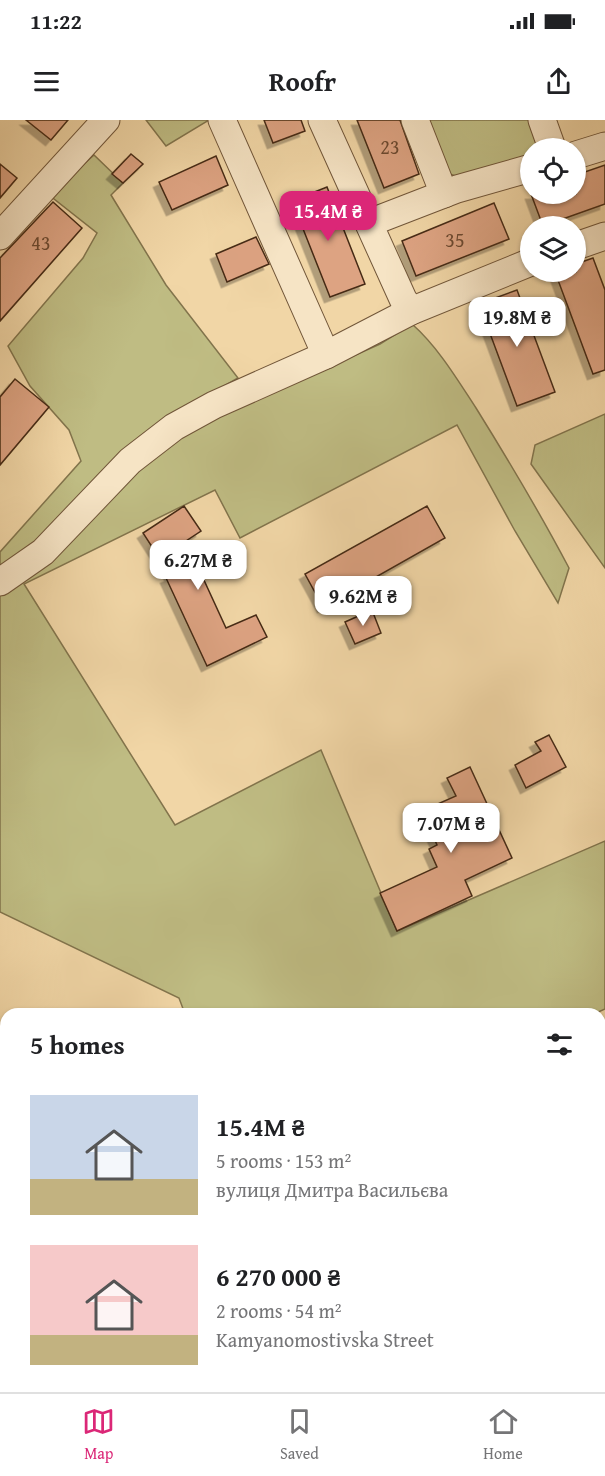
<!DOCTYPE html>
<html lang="en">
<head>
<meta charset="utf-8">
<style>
	:root { --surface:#fff; --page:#f2f2f2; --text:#202124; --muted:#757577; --line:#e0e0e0; --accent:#db2777 }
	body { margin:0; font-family:"Gentium Book Plus",serif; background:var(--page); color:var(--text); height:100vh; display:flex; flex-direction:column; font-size:22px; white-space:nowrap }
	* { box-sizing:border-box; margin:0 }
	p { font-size:20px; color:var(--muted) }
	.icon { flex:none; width:33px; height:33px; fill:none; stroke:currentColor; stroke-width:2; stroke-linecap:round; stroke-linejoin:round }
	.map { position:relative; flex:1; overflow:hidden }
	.sheet { position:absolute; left:0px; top:888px; width:606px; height:384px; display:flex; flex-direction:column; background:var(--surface); border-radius:18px 18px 0 0; box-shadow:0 2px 4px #0004 }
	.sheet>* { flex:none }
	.fabs { position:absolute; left:520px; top:18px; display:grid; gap:12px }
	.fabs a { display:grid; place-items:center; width:66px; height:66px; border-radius:50%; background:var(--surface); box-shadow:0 2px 4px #0004; font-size:30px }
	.price { position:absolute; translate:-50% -51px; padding:0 14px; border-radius:12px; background:#fff; color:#222; font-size:20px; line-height:39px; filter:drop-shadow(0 2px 3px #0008) }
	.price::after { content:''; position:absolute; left:50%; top:36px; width:18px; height:14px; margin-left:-9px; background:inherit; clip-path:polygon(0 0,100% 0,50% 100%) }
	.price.active { background:var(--accent); color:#fff }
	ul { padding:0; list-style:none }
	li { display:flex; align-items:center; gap:18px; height:150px; padding:0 30px }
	li span { display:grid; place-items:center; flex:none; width:168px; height:120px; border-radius:0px; color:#555 }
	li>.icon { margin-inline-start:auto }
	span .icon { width:72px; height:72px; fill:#fffc; stroke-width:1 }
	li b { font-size:26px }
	h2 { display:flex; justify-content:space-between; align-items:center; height:72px; padding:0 30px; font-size:26px }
	.status { display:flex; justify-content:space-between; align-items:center; height:42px; padding:0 30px; background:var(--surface); direction:ltr }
	.status svg { height:16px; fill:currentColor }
	header { display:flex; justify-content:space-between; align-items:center; height:78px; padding:0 30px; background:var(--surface); font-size:27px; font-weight:700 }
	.tab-bar { display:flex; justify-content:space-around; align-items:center; height:84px; border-top:2px solid var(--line); background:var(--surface); font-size:16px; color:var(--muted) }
	.tab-bar a { display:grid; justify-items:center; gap:3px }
	.tab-bar .active { color:var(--accent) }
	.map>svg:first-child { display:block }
</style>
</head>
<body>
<div class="status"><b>11:22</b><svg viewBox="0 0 49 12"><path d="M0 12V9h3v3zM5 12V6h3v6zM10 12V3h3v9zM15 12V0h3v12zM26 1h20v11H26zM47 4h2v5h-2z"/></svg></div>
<header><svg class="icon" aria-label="menu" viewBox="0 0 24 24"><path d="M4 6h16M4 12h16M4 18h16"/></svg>Roofr<svg class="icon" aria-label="share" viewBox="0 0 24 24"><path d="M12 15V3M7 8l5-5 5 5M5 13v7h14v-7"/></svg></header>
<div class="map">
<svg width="605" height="1272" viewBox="0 0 605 1272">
	<defs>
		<filter id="shadow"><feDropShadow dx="-5.5" dy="5.5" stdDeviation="0" flood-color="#0004"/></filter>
	</defs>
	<rect width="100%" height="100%" fill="#f1d6a6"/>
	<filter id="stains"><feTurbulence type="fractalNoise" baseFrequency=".00333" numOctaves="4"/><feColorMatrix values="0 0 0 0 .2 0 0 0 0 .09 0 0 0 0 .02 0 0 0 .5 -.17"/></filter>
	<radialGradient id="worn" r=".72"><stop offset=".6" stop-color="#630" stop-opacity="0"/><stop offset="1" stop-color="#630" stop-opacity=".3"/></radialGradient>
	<g fill="#bfbc83" stroke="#82744c" stroke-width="1.5">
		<path d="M146 0H209L166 26Z"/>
		<path d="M425 0H534L541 28H531V39L464 59 447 53Z"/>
		<path d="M94 35 123 63 111 75 166 165 238 258 212 273V299L380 224 412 204C438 227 457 259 476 288 509 341 540 393 569 448L558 483 515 411 457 305 240 418 215 370 24 464 175 705 321 630 397 811 605 721V889L594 894H185L179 878 0 792V432L81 341 69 310 30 266 8 226 83 138 97 113 49 75Z"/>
		<path d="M605 294V448L531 344 535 325Z"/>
		<path d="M605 1170V1272H299V1266H600V1172Z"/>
	</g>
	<g fill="#dda382" stroke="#462b15" stroke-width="1.5" filter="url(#shadow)">
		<path d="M26 0H68L51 20Z"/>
		<path d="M264 0H301L305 11 273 23Z"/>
		<path d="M357 0H400L419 54 384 68Z"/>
		<path d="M131 34 143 44 123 63 112 54Z"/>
		<path d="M216 36 228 65 172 90 159 62Z"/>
		<path d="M0 44 17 58 0 78Z"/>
		<path d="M605 45V84L543 106 531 74H576V55Z"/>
		<path d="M327 67 365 164 330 177 292 81Z"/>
		<path d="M53 82 82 108 0 201V138Z"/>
		<path d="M494 83 509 119 416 156 402 121Z"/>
		<path d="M256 117 269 144 227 162 216 134Z"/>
		<path d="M593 138 605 170V250L593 254 555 152H576V144Z"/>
		<path d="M517 170 555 272 517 286 479 184Z"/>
		<path d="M15 259 49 287 0 345V277Z"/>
		<path d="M184 386 201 411 186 421 226 508 256 495 267 517 207 546 166 458 171 456 143 413Z"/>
		<path d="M427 386 445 418 323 487 305 454Z"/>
		<path d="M372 490 381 513 355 524 345 502Z"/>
		<path d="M549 615 566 647 526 668 515 645 541 631 535 622Z"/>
		<path d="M470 647 512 738 465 760 472 776 397 811 380 773 437 747 429 729 437 725 422 691 456 676 447 658Z"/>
	</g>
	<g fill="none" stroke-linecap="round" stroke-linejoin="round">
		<g stroke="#715639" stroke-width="29">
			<g id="minor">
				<path d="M222 0 326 235"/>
				<path d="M322 0 403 179 411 191"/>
				<path d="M415 0 444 74"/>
				<path d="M542 0 552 28"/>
				<path d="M576 35 605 26"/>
				<path d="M369 103 457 69 531 48"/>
				<path d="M0 116 106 0"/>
				<path d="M576 126 605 116"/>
				<path d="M0 462 43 432 130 341 174 307 214 285 326 235 411 191 531 142"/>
			</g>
		</g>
		<use href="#minor" stroke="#f6e4c5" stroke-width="27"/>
	</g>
	<g text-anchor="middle" stroke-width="4.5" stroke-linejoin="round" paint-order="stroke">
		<g font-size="20" fill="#6c4930">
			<text x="390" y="34">23</text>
			<text x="455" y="127">35</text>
			<text x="41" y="130">43</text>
		</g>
	</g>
	<rect width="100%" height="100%" filter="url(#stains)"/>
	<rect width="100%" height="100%" fill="url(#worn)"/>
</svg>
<div class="fabs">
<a><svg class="icon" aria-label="locate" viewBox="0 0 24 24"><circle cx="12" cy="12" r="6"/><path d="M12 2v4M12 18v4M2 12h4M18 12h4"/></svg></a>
<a><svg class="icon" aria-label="layers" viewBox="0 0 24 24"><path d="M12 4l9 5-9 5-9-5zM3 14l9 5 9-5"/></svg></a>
</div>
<b class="price active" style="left:328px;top:122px">15.4M ₴</b>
<b class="price" style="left:517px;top:228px">19.8M ₴</b>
<b class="price" style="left:198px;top:471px">6.27M ₴</b>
<b class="price" style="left:363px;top:507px">9.62M ₴</b>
<b class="price" style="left:451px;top:734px">7.07M ₴</b>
<section class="sheet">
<h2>5 homes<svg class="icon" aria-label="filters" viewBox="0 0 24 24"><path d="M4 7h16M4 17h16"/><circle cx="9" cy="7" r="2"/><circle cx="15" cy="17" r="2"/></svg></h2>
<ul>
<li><span style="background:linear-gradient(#c9d6e8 70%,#c2b280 0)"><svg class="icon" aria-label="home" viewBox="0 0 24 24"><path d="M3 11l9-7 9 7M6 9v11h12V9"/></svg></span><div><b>15.4M ₴</b><p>5 rooms · 153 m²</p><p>вулиця Дмитра Васильєва</p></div></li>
<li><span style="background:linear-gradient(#f6c9c9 75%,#c2b280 0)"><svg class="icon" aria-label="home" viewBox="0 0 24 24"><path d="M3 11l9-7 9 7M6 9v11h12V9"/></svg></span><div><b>6 270 000 ₴</b><p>2 rooms · 54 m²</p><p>Kamyanomostivska Street</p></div></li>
</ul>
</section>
</div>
<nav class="tab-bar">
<a class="active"><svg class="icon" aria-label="map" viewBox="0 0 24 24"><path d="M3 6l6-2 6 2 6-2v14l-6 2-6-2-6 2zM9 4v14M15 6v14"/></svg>Map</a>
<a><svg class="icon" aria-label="saved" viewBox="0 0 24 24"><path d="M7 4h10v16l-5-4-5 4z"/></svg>Saved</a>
<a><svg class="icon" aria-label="home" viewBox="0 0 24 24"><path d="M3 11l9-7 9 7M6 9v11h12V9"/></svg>Home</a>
</nav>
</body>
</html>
